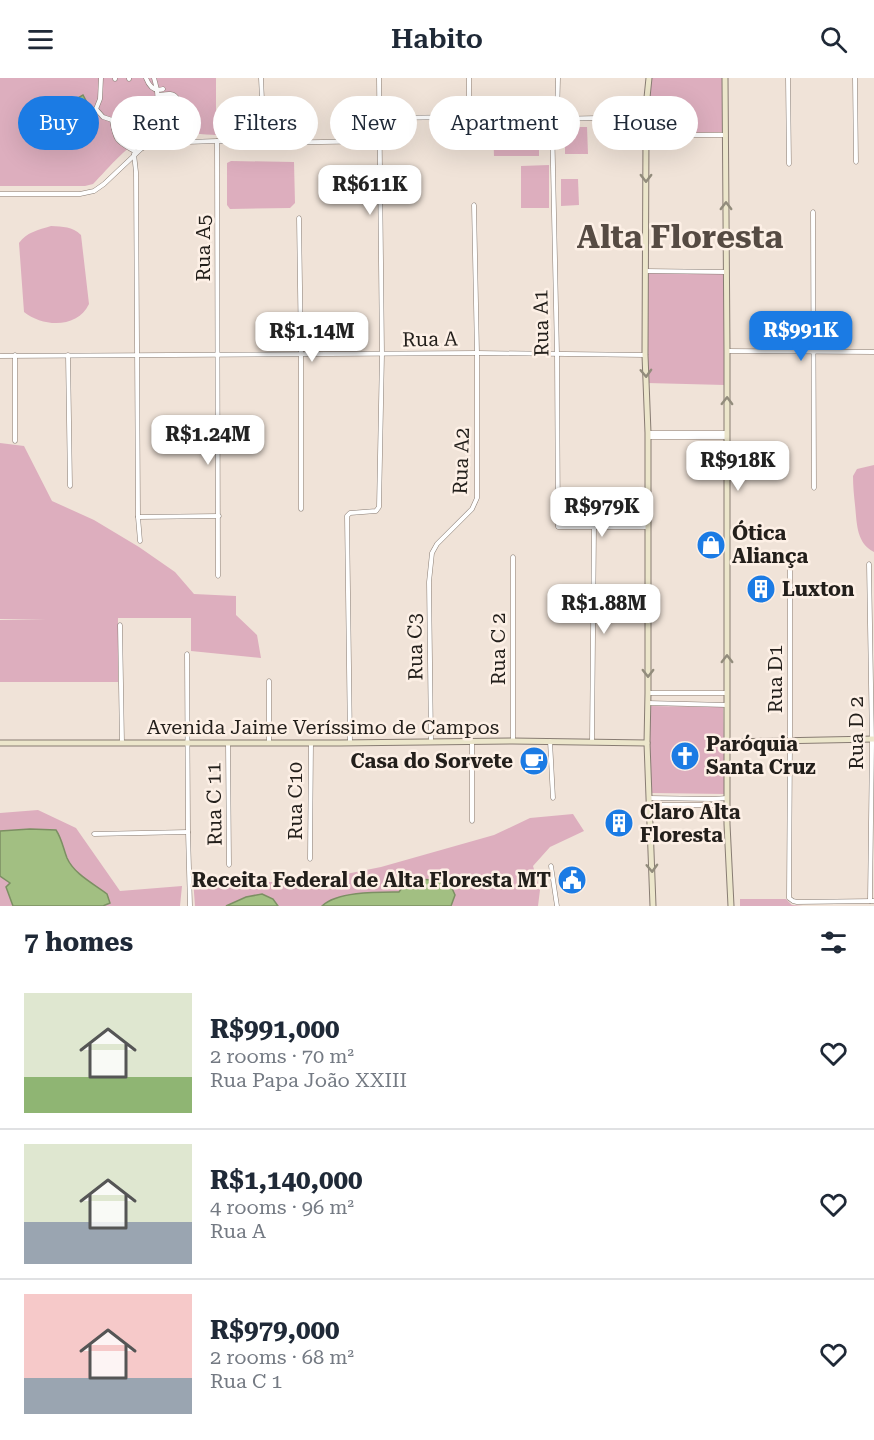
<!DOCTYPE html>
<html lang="en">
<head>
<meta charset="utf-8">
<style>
	:root { --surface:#fff; --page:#f2f2f3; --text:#1f2937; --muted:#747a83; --line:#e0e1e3; --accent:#1b7be4 }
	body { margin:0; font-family:"Roboto Serif",serif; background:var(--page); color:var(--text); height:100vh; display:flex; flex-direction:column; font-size:22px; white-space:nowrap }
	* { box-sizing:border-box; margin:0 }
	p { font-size:20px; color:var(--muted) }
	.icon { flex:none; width:33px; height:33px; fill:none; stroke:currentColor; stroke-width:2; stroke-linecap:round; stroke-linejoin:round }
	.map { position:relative; height:828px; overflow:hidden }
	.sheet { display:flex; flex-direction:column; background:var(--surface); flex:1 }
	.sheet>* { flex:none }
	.hud { position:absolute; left:18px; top:18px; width:838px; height:54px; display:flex; gap:12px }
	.price { position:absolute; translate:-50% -51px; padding:0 14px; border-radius:12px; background:#fff; color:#222; font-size:20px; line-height:39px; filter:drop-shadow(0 2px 3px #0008) }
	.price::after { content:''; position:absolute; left:50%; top:36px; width:18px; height:14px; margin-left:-9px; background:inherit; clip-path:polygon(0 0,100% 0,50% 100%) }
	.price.current { background:var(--accent); color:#fff }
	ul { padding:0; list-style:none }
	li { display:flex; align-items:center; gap:18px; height:150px; padding:0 24px }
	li+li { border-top:2px solid var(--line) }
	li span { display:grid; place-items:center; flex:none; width:168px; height:120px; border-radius:0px; color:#555 }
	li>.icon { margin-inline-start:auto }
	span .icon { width:72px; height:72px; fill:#fffc; stroke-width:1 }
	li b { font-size:26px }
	h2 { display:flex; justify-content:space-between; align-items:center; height:72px; padding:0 24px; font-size:26px }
	.pill { padding:0 21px; border-radius:27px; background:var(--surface); box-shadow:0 6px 24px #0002; font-size:21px; line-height:54px }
	.pill.current { background:var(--accent); color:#fff }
	header { display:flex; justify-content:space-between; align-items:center; height:78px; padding:0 24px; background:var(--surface); font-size:27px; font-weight:600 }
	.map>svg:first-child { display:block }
</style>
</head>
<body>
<header><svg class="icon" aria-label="menu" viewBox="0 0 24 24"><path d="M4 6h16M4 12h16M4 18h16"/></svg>Habito<svg class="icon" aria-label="search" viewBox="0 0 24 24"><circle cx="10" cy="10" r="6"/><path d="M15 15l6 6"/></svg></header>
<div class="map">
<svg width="874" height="828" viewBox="0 0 874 828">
	<rect width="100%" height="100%" fill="#f0e3d8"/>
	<g fill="#ddaebe">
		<path d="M0 0H216V57C196 56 169 52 150 58 129 64 109 90 93 106L85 108H0Z"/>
		<path d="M652 0H722L724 54 648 56 649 26Z"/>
		<path d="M493 48H539V78H494Z"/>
		<path d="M565 49H587L588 76H565Z"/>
		<path d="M231 83 294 84 295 125 290 130 230 131 227 127V85Z"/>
		<path d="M549 87V130H521V88Z"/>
		<path d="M561 101H578L579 127 561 128Z"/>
		<path d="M51 148C63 149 72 148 81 157L89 226C77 251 43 249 24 234L19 165C27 154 38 152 51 148Z"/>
		<path d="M647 194 724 195 725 307 647 305Z"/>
		<path d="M0 365 24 368 52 423 94 442 139 469 175 494 194 516 236 518V537L257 557 261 580 191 573V540H118V604H0V542L46 541H0Z"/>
		<path d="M874 387V474C856 465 857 445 855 427 854 418 853 408 853 398L857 391Z"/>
		<path d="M650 628 723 629 725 716 652 715 648 664Z"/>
		<path d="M38 732 76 750 120 813 182 808 180 828H0V735Z"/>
		<path d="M573 736 584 753 550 769 533 788 540 812 538 828H195L193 801 239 804H292L336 798 381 789 494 757 530 740Z"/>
		<path d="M740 821H786L792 827 803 828H740Z"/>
	</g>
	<g fill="#a2bf82" stroke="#7c8f63" stroke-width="1.5">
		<path d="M83 17 91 32 70 43 62 29Z"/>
		<path d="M30 751 56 752C62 761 63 770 67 780 74 796 94 806 107 816L110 825 103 828H13L6 809 10 805 0 798V753Z"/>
		<path d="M421 801 440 803 451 808 455 817 451 828H322C337 813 379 814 399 814L405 806Z"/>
		<path d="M262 816 273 821 278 828H226L246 819Z"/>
	</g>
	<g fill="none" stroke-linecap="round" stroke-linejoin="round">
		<g stroke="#887c73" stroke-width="5">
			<g id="street">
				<path d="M115 0V1"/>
				<path d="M129 0V1"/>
				<path d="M146 0C149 8 154 14 163 11"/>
				<path d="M261 0 264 65"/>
				<path d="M788 0 789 86"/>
				<path d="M855 0 856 84"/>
				<path d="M159 17C166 16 173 14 177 20"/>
				<path d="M96 31 100 21 101 0"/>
				<path d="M469 39V0"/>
				<path d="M379 40 469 39 552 41 645 39"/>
				<path d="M131 41C158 31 162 28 154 0"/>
				<path d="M552 41 557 276 558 449H647"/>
				<path d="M557 41 558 0"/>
				<path d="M112 42 123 43 131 41 157 65"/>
				<path d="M70 46 83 41 96 31 103 39 112 42C116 65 117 63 136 74"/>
				<path d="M646 57H725"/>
				<path d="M217 63 218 498"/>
				<path d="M134 76 136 94 138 439 140 463"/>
				<path d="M0 116H80L94 113 104 106 141 71 148 67 157 65 217 63 264 65 380 63"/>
				<path d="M813 134 814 410"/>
				<path d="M299 140 301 277V431"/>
				<path d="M645 193 726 194"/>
				<path d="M727 273 874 274"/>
				<path d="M15 277V363"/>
				<path d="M68 277 70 408"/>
				<path d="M0 278 477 275 645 277"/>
				<path d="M648 355H726"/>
				<path d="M648 359H726"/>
				<path d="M138 439 219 438"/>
				<path d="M513 479V663"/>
				<path d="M869 486 872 666 870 823"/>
				<path d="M790 490V666L789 820 793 823 797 824 874 823"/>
				<path d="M120 547 122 665"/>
				<path d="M187 576 188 754 190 828"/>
				<path d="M269 603V665"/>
				<path d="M648 615H727"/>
				<path d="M648 625 727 627"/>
				<path d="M431 663 429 504 432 475 437 466 472 431 477 420V275L474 127"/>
				<path d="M550 663 553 720"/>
				<path d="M350 664 347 438 350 435 376 433 379 429 382 276 379 0"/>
				<path d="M592 664 594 449"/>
				<path d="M228 665 229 787"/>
				<path d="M649 720 713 721 727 720"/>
				<path d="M649 727H715L727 728"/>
				<path d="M472 743V664"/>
				<path d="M94 756 188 754"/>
				<path d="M310 781 311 665"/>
				<path d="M551 788 557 828"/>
			</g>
		</g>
		<g stroke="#887c73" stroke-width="7">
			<g id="secondary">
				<path d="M649 0 645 39 646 57 645 277 648 355V615L647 665 653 828"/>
				<path d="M725 0 727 273V746L731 828"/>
				<path d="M727 664 874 661"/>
				<path d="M0 665H340L513 663 647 665"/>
			</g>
		</g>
		<use href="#street" stroke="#fff" stroke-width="4"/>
		<use href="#secondary" stroke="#ece6cb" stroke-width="5"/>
	</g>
	<defs><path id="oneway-chevron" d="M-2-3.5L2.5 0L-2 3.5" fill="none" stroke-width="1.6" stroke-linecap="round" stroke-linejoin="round" transform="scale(1.5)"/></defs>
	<g stroke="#928c7c">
		<use href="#oneway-chevron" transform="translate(646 100) rotate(90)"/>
		<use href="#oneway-chevron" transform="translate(726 128) rotate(-90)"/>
		<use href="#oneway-chevron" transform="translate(646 295) rotate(88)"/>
		<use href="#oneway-chevron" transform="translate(727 323) rotate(-89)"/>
		<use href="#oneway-chevron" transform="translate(727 581) rotate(-90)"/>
		<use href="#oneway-chevron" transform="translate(648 595) rotate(90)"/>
		<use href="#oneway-chevron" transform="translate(652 790) rotate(88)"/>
	</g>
	<defs>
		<g id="shop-disc" transform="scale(1.5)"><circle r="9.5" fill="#1b7be4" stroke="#fdf0e6"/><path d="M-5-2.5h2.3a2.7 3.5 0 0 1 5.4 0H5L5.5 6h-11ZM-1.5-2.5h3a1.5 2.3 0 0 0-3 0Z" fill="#fff"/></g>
		<g id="building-disc" transform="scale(1.5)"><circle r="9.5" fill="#1b7be4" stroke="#fdf0e6"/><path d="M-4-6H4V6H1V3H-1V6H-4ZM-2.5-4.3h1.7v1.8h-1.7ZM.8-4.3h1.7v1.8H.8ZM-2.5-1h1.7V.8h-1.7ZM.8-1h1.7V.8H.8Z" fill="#fff"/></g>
		<g id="church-disc" transform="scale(1.5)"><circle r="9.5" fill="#1b7be4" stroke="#fdf0e6"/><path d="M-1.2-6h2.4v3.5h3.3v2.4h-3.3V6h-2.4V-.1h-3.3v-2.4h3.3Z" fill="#fff"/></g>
		<g id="cafe-disc" transform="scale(1.5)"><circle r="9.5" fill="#1b7be4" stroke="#fdf0e6"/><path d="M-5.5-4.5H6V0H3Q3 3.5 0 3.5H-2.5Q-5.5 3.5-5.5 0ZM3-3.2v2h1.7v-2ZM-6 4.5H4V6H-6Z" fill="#fff"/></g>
		<g id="civic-disc" transform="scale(1.5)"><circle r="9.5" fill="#1b7be4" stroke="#fdf0e6"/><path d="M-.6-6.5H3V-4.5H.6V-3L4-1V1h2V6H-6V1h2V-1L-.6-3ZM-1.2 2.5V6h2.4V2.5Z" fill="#fff"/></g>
	</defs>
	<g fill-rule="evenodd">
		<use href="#shop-disc" x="711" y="467"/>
		<use href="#building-disc" x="761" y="511"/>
		<use href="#church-disc" x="685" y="678"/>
		<use href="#cafe-disc" x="534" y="683"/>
		<use href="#building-disc" x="619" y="745"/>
		<use href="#civic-disc" x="572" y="802"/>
	</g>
	<g text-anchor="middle" stroke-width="5" stroke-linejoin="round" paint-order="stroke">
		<g font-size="20" fill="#231f1b" stroke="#fdf0e6">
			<text transform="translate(203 170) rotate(-90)" y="7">Rua A5</text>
			<text transform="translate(541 245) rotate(-91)" y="7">Rua A1</text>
			<text transform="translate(430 261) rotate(-1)" y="7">Rua A</text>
			<text transform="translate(461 383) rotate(-88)" y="7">Rua A2</text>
			<text transform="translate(415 569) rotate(-91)" y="7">Rua C3</text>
			<text transform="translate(498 571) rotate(-90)" y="7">Rua C 2</text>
			<text transform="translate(775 601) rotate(-90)" y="7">Rua D1</text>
			<text x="323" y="656">Avenida Jaime Veríssimo de Campos</text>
			<text transform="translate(856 655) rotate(-90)" y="7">Rua D 2</text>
			<text transform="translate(295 723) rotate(-90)" y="7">Rua C10</text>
			<text transform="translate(214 726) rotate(-91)" y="7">Rua C 11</text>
		</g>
		<g font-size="20" font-weight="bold" fill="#231f1b" stroke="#fdf0e6" text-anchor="start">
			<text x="732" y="462">Ótica<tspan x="732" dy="23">Aliança</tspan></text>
			<text x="782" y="518">Luxton</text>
			<text x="706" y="673">Paróquia<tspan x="706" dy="23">Santa Cruz</tspan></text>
			<text x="513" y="690" text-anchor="end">Casa do Sorvete</text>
			<text x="640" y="741">Claro Alta<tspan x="640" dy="23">Floresta</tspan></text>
			<text x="551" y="809" text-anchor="end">Receita Federal de Alta Floresta MT</text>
		</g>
		<g font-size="32" font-weight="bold" fill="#564b43" stroke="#fdf0e6">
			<text x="680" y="170">Alta Floresta</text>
		</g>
	</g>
</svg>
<b class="price" style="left:370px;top:138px">R$611K</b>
<b class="price current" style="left:801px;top:284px">R$991K</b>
<b class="price" style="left:312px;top:285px">R$1.14M</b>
<b class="price" style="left:208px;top:388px">R$1.24M</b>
<b class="price" style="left:738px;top:414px">R$918K</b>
<b class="price" style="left:602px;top:460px">R$979K</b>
<b class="price" style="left:604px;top:557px">R$1.88M</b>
<div class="hud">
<a class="pill current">Buy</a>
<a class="pill">Rent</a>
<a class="pill">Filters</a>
<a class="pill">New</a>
<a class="pill">Apartment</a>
<a class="pill">House</a>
</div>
</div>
<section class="sheet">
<h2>7 homes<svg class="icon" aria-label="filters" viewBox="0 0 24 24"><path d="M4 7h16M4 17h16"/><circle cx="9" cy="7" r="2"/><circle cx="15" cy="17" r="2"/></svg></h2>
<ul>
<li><span style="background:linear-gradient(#dfe7d0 70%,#8fb573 0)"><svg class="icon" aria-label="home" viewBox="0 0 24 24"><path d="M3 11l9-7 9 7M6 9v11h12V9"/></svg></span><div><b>R$991,000</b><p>2 rooms · 70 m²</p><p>Rua Papa João XXIII</p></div><svg class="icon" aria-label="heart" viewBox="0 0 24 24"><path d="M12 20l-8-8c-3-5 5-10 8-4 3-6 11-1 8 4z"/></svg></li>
<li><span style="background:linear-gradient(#dfe7d0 65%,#9aa5b1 0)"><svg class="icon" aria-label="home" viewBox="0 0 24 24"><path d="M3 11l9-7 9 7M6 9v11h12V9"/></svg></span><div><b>R$1,140,000</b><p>4 rooms · 96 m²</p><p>Rua A</p></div><svg class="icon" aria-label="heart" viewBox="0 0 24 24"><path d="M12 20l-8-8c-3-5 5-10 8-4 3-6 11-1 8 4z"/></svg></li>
<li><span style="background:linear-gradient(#f6c9c9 70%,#9aa5b1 0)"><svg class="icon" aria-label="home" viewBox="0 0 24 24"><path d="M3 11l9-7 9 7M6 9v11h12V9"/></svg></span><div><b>R$979,000</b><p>2 rooms · 68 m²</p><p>Rua C 1</p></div><svg class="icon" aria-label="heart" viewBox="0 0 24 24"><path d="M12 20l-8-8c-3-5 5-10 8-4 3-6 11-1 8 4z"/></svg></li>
</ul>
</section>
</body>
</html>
